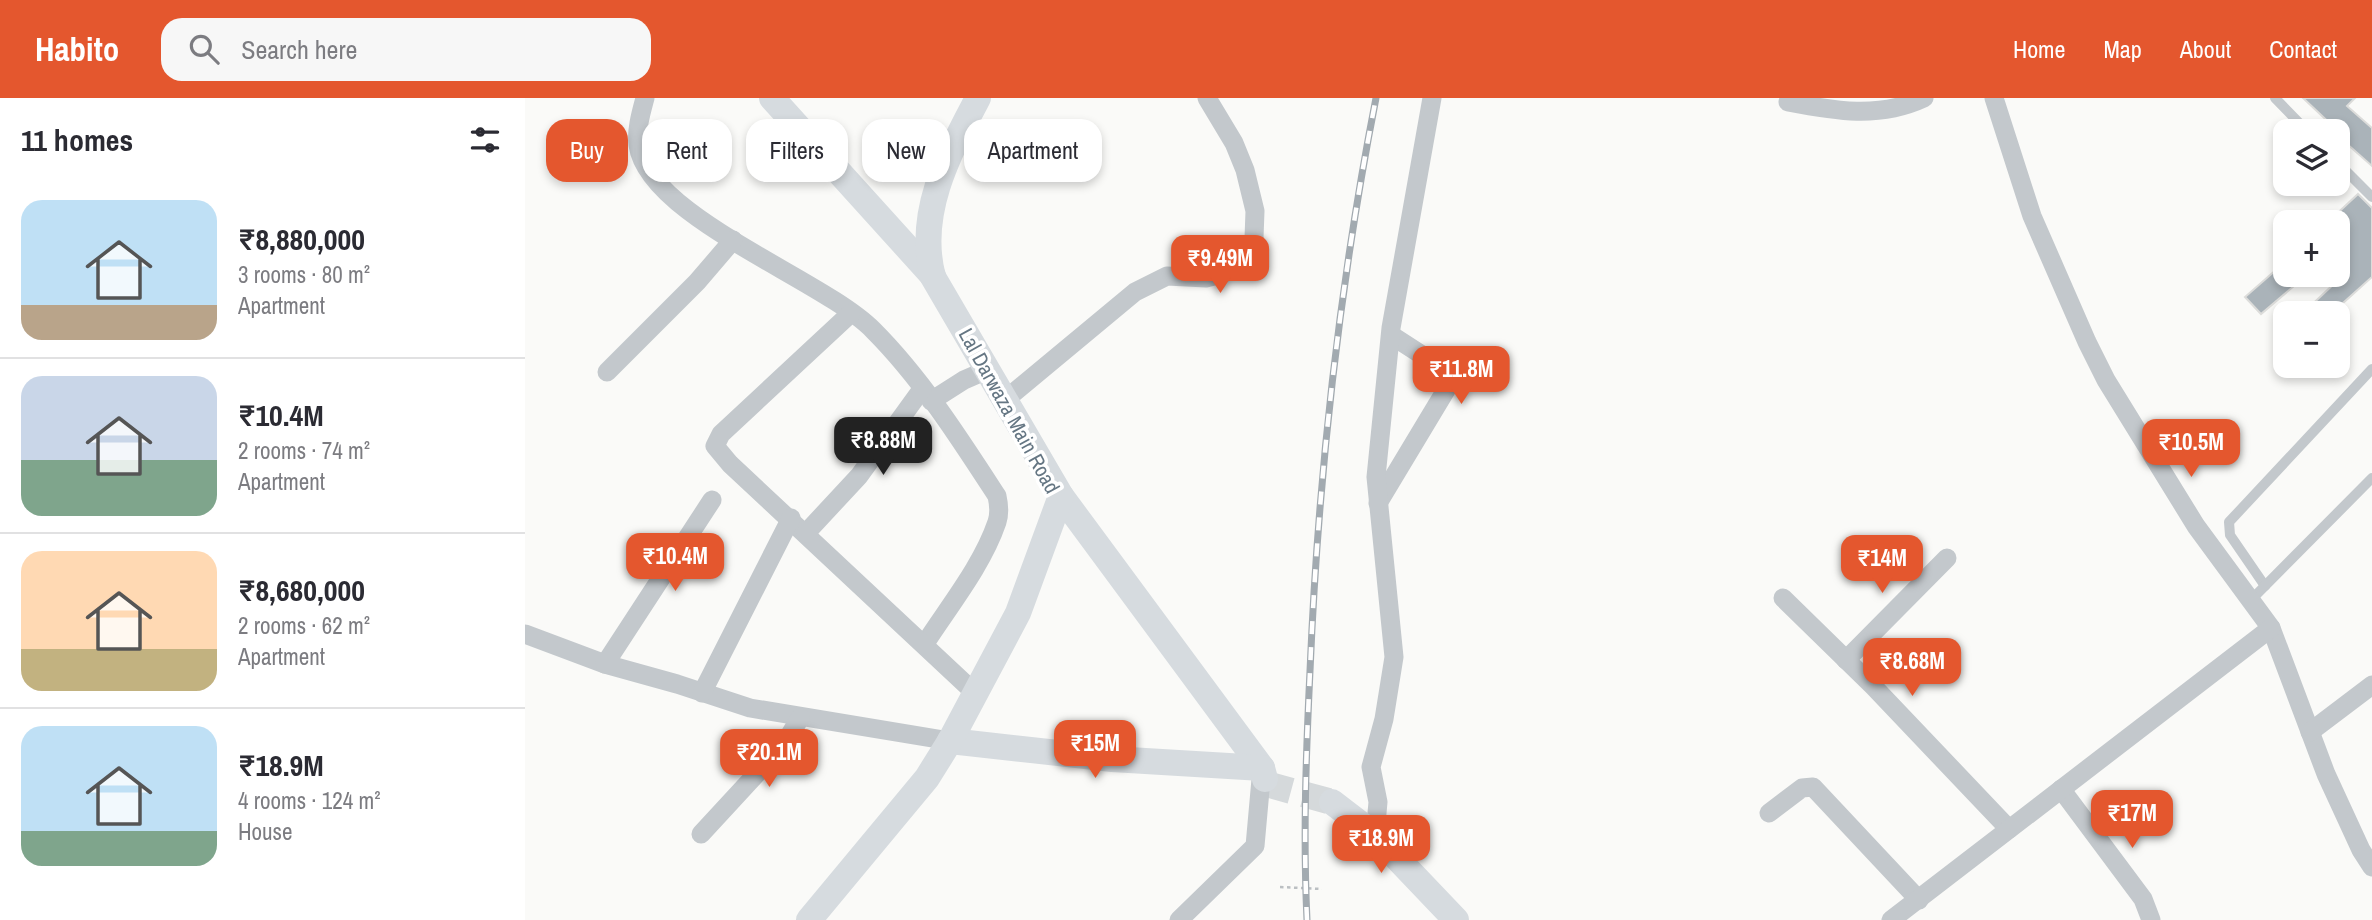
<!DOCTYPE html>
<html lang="en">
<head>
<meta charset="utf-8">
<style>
	:root { --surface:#fff; --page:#f7f7f7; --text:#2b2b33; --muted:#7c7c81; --line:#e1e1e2; --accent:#e4572e }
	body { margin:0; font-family:"Archivo Narrow",sans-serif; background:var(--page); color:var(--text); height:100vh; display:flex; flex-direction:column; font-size:26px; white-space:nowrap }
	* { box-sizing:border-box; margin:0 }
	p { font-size:23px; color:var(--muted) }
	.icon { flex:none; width:38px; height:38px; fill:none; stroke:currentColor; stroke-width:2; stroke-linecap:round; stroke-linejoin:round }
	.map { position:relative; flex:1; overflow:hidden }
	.side { display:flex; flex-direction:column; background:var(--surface); width:525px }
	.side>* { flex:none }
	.guide { position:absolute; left:21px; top:21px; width:665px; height:63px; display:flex; gap:14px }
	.fabs { position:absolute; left:1748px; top:21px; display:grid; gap:14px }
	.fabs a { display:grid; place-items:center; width:77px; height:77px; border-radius:14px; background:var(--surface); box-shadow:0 4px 10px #0003; font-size:35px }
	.price { position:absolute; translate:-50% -60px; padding:0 16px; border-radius:14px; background:var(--accent); color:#fff; font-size:23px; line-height:46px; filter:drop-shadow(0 2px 4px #0008) }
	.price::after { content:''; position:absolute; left:50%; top:42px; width:21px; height:16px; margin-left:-10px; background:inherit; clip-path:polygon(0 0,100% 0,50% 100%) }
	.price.active { background:#222; color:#fff }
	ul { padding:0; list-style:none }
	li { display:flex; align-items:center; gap:21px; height:175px; padding:0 21px }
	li+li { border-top:2px solid var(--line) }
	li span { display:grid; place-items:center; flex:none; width:196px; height:140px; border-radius:21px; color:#555 }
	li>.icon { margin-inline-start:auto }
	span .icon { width:84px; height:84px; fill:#fffc; stroke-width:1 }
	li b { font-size:30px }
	h2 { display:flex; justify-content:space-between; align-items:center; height:84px; padding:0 21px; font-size:30px }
	.pill { padding:0 24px; border-radius:21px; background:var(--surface); box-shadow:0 4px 10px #0003; font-size:24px; line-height:63px }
	.pill.active { background:var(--accent); color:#fff }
	header { display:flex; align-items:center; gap:42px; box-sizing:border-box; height:98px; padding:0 35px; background:var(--accent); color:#fff }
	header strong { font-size:33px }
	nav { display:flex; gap:38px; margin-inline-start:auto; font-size:24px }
	.search { width:490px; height:63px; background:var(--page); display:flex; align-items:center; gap:18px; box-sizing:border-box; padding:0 24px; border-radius:21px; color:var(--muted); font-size:26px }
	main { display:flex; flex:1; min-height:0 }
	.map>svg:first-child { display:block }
</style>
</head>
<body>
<header>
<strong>Habito</strong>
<div class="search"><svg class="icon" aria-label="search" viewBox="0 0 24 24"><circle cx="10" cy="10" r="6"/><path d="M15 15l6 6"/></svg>Search here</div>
<nav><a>Home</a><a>Map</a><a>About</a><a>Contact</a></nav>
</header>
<main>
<section class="side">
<h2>11 homes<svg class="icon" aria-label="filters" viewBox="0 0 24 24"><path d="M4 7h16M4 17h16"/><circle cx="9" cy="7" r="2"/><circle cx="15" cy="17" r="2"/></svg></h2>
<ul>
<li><span style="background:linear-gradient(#bfe0f5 75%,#b9a48a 0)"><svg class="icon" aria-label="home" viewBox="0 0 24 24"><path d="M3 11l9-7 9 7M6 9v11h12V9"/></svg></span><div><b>₹8,880,000</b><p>3 rooms · 80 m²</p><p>Apartment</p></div></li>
<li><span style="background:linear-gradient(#c9d6e8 60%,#7fa58c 0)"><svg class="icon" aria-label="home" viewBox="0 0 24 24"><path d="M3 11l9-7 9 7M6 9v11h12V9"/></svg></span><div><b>₹10.4M</b><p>2 rooms · 74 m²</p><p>Apartment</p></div></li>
<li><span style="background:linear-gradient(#ffd9b3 70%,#c2b280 0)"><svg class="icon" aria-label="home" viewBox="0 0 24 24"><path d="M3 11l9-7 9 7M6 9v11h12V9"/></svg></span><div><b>₹8,680,000</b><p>2 rooms · 62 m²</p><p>Apartment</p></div></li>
<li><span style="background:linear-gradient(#bfe0f5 75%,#7fa58c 0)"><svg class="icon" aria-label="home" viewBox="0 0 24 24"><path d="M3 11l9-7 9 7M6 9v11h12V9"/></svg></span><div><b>₹18.9M</b><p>4 rooms · 124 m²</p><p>House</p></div></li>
</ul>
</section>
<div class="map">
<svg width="1847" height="822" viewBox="0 0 1847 822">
	<rect width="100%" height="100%" fill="#fafaf8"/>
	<g fill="#aab3b9" stroke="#dcdcda" stroke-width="2">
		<path d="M1778 0H1830L1822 8 1847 30V68L1813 38V33Z"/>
		<path d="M1833 96 1847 110V179L1817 206 1820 208 1812 215H1778L1813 182V124H1803Z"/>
		<path d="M1760 164V177H1782L1736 216 1720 199Z"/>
	</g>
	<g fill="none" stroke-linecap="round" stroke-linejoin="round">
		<path stroke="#d5d9db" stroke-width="26" stroke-dasharray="26 13" stroke-linecap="butt" d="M741 686 807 704"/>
		<path stroke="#bbbfc2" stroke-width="2.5" stroke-dasharray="3.5 3.5" stroke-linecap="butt" d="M755 789 797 791"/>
		<g stroke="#c3c8cc" stroke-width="10">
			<path d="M1750 0 1782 33"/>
			<path d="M1813 65 1847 99"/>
			<path d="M1740 488 1705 437 1704 424 1847 271"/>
			<path d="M1726 502 1847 380"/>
		</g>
		<g stroke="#c3c8cc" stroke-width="19">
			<path d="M120 0C116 15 111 32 113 47 123 119 298 181 348 232 396 280 435 341 472 398 474 407 475 415 472 424 457 468 424 508 399 547"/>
			<path d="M1469 0 1507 118 1562 244 1581 282 1671 428 1746 530 1801 676 1836 752 1847 769"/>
			<path d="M1263 4C1310 13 1354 21 1399 0"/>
			<path d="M326 215 196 336 190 348 205 366 450 595"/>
			<path d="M82 274 172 184 208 142"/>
			<path d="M480 302 610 194 642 178 681 180 697 176 713 162 729 140 730 113 720 72 709 45 682 0"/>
			<path d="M406 303 439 282 462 272"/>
			<path d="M853 405 927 282 917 270 866 237"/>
			<path d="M281 435 334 378 397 291"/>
			<path d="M1258 500 1348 588 1484 731"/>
			<path d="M0 536 80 566 152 586 225 610 425 643"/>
			<path d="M1321 562 1422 460"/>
			<path d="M80 566 187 402"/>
			<path d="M177 595 266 420"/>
			<path d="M1785 634 1847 587"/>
			<path d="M1536 691 1618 801 1626 822"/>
			<path d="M1244 715 1277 690 1288 689 1394 802"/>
			<path d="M176 736 260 645 275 620"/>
			<path d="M850 737 853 704 846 669 859 621 869 559 851 379 866 230 907 0"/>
			<path d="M654 822 730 748 737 670"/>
			<path d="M1366 822 1746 530"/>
		</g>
		<g stroke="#d6dbdf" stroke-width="26">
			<path d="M247 0 408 178"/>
			<path d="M536 398 737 670"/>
			<path d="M425 643 587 661 737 670 740 681"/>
			<path d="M807 704 850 737 931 822"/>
			<path d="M284 822 402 680 425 643 493 515 536 398 408 179C391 115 424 55 453 0"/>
		</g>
		<g stroke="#a2aab0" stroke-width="7">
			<path id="rail" d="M782 822C778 739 781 656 785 573 793 381 814 189 851 0"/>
		</g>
		<use href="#rail" stroke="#fff" stroke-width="4.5" stroke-dasharray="13" stroke-linecap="butt"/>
	</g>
	<g text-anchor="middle" stroke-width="7" stroke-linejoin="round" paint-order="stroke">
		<g font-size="21" fill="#657683" stroke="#fff">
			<text transform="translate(484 313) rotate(61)" y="7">Lal Darwaza Main Road</text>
		</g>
	</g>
</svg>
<div class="fabs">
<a><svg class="icon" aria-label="layers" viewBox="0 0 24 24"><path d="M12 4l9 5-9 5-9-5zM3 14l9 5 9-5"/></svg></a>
<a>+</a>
<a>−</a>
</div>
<b class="price" style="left:695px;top:197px">₹9.49M</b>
<b class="price" style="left:936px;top:308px">₹11.8M</b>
<b class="price active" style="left:358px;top:379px">₹8.88M</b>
<b class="price" style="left:1666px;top:381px">₹10.5M</b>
<b class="price" style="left:150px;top:495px">₹10.4M</b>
<b class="price" style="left:1357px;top:497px">₹14M</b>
<b class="price" style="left:1387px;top:600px">₹8.68M</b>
<b class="price" style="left:570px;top:682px">₹15M</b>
<b class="price" style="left:244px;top:691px">₹20.1M</b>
<b class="price" style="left:1607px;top:752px">₹17M</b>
<b class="price" style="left:856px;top:777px">₹18.9M</b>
<div class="guide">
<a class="pill active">Buy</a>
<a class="pill">Rent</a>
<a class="pill">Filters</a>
<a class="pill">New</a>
<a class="pill">Apartment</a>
</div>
</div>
</main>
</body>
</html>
